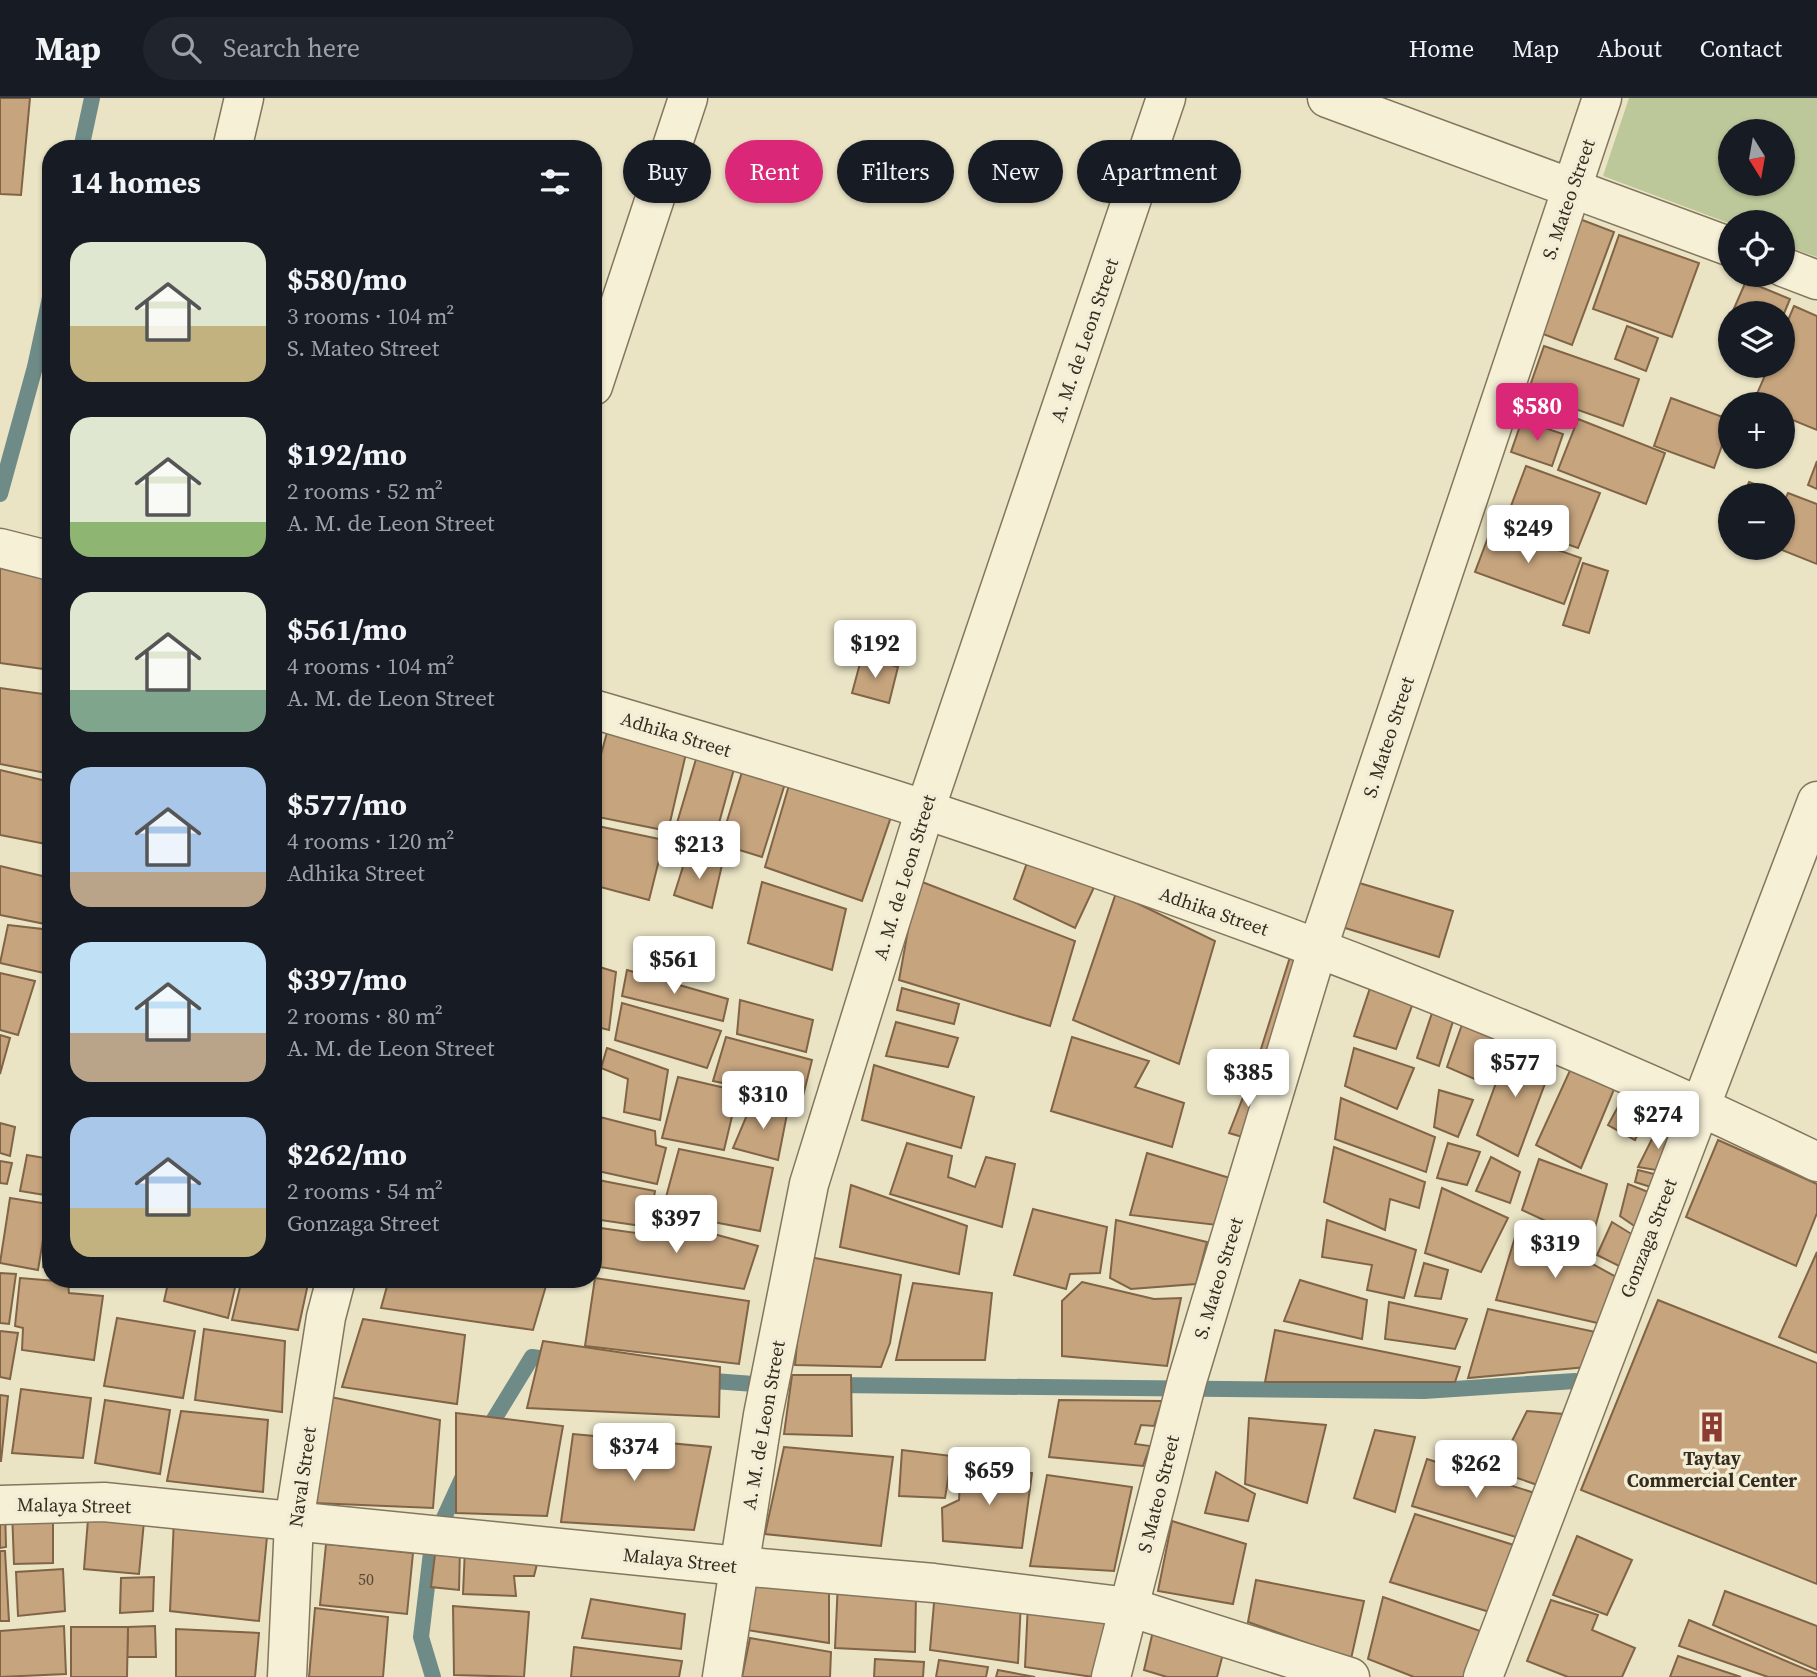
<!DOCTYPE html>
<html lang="en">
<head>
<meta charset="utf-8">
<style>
	:root { --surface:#171b24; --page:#20242c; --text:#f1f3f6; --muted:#9ea1a6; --line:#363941; --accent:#db2777 }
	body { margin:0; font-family:"Source Serif 4",serif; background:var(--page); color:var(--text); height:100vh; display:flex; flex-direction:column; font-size:26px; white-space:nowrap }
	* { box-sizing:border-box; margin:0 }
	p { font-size:23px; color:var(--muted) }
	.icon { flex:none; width:38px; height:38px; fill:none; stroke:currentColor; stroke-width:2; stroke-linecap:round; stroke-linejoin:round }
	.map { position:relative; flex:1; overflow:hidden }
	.details { position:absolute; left:42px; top:42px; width:560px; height:1148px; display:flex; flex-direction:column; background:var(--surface); border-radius:28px; box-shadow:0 2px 5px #0004 }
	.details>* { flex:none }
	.top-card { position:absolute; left:623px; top:42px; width:665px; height:63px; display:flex; gap:14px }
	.needle { width:46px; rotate:169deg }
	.tools { position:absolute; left:1718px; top:21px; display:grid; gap:14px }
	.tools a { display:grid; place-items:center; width:77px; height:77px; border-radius:50%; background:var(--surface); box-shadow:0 2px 5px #0004; font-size:35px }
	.price { position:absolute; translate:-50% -60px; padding:0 16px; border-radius:7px; background:#fff; color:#222; font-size:23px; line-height:46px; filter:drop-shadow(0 2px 4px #0008) }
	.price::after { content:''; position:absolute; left:50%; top:42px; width:21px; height:16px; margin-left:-10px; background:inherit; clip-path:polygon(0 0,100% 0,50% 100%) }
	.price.on { background:var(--accent); color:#fff }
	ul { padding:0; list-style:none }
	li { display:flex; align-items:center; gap:21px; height:175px; padding:0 28px }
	li span { display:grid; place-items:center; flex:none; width:196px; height:140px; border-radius:21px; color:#555 }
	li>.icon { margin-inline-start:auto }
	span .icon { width:84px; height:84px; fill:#fffc; stroke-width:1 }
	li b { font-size:30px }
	h2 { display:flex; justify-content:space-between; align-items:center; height:84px; padding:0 28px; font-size:30px }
	.tag { padding:0 24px; border-radius:32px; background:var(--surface); box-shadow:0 2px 5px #0004; font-size:24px; line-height:63px }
	.tag.on { background:var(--accent); color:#fff }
	header { display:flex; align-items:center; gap:42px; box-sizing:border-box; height:98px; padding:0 35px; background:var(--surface); border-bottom:2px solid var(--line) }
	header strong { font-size:33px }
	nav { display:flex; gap:38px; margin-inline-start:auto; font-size:24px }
	.search { width:490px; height:63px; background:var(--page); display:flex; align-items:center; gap:18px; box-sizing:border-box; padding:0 24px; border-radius:38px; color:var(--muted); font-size:26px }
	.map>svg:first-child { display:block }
</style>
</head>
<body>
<header>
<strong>Map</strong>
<div class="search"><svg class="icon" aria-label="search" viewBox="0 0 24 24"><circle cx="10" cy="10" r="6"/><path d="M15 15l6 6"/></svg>Search here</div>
<nav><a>Home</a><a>Map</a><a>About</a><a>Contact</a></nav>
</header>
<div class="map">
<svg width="1817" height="1579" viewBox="0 0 1817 1579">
	<rect width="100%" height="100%" fill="#eae4c5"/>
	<path fill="#bcc79a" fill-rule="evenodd" d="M1629 0H1817V159L1783 147V124L1731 126 1603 78ZM1731 33H1783V86H1731Z"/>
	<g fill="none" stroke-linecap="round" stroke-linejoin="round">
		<g stroke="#6e8b88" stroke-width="16">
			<path d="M81 51 92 0"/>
			<path d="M0 396 35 269 51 195"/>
			<path d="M700 1282 768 1287"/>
			<path d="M833 1287 1424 1293 1575 1283"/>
			<path d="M485 1336 532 1259 560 1263"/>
			<path d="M433 1579 421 1539 432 1446 465 1374"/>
		</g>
	</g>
	<g fill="#c5a47e" stroke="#816445" stroke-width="2">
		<path d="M0 0H30L21 97 0 96Z"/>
		<path d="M1577 120 1614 134 1572 247 1535 233Z"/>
		<path d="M1619 137 1699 165 1672 239 1593 211Z"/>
		<path d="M1746 183 1790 201 1783 218V215H1732Z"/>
		<path d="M1794 208 1817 218V332L1783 318V306L1753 305 1769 268H1783V234Z"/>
		<path d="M1627 228 1658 240 1646 273 1615 261Z"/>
		<path d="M1544 248 1639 281 1623 328 1556 304 1549 326 1520 316Z"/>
		<path d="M1671 300 1731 322 1714 370 1654 348Z"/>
		<path d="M1578 321 1665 355 1646 406 1558 372Z"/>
		<path d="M1522 322 1563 336 1552 368 1511 354Z"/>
		<path d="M1817 363V391L1808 387Z"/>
		<path d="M1526 368 1600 395 1578 450 1505 424Z"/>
		<path d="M1749 384 1777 394 1776 397H1744Z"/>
		<path d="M1788 395 1817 406V466L1777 450H1783V406Z"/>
		<path d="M1492 429 1581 460 1564 506 1475 474Z"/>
		<path d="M0 458 51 471V572L0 565Z"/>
		<path d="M1583 465 1608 473 1589 535 1563 527Z"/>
		<path d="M862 558 898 569 889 605 852 595Z"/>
		<path d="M0 590 51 597V676L0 666Z"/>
		<path d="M609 627 687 651 668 733 593 718V686Z"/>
		<path d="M699 651 737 660 714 743 674 735Z"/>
		<path d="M746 661 788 676 762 759 720 746Z"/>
		<path d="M0 672 51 684V747L0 737Z"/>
		<path d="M792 677 892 716 862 803 765 769Z"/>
		<path d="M593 727 664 742 649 802 593 787Z"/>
		<path d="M687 756 722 767 712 810 674 797Z"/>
		<path d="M1028 762 1096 785 1075 830 1014 801Z"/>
		<path d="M0 768 51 780 45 826 0 817Z"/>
		<path d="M917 782 1075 843 1050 928 899 882Z"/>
		<path d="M762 784 846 811 832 872 748 845Z"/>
		<path d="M1356 784 1453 813 1439 859 1342 829Z"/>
		<path d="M1116 795 1215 843 1179 966 1073 922Z"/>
		<path d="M8 827 51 832V848L44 875 0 865Z"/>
		<path d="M1291 856 1308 859 1272 977 1254 973Z"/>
		<path d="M593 867 616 874 609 932 593 928Z"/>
		<path d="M627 872 728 901 723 923 622 898Z"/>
		<path d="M0 875 35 883 18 937 0 932Z"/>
		<path d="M902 890 959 906 954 926 897 912Z"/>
		<path d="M1370 890 1413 905 1396 951 1354 938Z"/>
		<path d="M740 902 813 922 806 954 737 936Z"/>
		<path d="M622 905 721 933 707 970 615 942Z"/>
		<path d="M1434 909 1454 920 1439 968 1417 960Z"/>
		<path d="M1464 921 1502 936 1486 986 1447 969Z"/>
		<path d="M896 924 958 940 948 969 886 958Z"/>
		<path d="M0 937 10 940 0 976Z"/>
		<path d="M726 939 812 962 802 1002 713 983Z"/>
		<path d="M1072 939 1149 963 1135 989 1184 1005 1172 1049 1051 1013Z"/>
		<path d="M1511 944 1553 964 1518 1058 1477 1037Z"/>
		<path d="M607 950 668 972 660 1022 624 1014 628 981 601 970Z"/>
		<path d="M1354 950 1414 970 1397 1011 1345 988Z"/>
		<path d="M874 967 974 999 961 1050 862 1022Z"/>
		<path d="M1572 968 1615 989 1581 1070 1536 1047Z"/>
		<path d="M678 979 738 993 724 1052 662 1040Z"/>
		<path d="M1251 979 1266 984 1249 1041 1229 1035Z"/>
		<path d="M1439 992 1473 1002 1458 1039 1434 1029Z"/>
		<path d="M1627 992 1653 1004 1635 1042 1608 1027Z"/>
		<path d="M1341 1000 1435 1039 1426 1074 1335 1041Z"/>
		<path d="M752 1005 788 1011 778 1062 733 1050Z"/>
		<path d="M596 1018 655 1033 656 1047 666 1050 657 1086 593 1072Z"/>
		<path d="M0 1025 15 1029 10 1058 0 1055Z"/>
		<path d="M1657 1031 1676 1039 1662 1073 1638 1069Z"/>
		<path d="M1718 1042 1817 1086V1115L1796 1168 1686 1119Z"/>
		<path d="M907 1045 952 1058 948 1079 975 1089 986 1059 1015 1066 1002 1129 890 1096Z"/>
		<path d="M1448 1045 1480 1054 1467 1087 1437 1080Z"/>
		<path d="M1334 1049 1425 1084 1419 1110 1390 1101 1385 1132 1324 1104Z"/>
		<path d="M679 1051 773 1070 760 1133 662 1114Z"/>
		<path d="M1147 1055 1233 1081 1217 1127 1130 1117Z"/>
		<path d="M27 1057 51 1061V1098L20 1093Z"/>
		<path d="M1491 1059 1520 1074 1510 1105 1476 1093Z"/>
		<path d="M1539 1061 1607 1086 1591 1144 1522 1112Z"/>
		<path d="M0 1063 12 1065 7 1086 0 1085Z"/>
		<path d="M1638 1072 1662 1078 1657 1091 1635 1084Z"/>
		<path d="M593 1081 655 1093 649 1129 593 1121Z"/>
		<path d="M1628 1086 1656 1097 1643 1134 1620 1118Z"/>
		<path d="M851 1087 967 1128 959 1176 840 1149Z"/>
		<path d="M1442 1090 1508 1120 1481 1174 1425 1155Z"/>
		<path d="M10 1100 49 1106 38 1172 0 1165Z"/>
		<path d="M1033 1111 1107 1129 1100 1175 1070 1176 1066 1191 1014 1177Z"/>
		<path d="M662 1122 758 1148 744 1191 593 1168V1129L657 1138Z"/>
		<path d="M1116 1122 1207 1144 1196 1186 1131 1191 1110 1180Z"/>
		<path d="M1327 1122 1416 1152 1404 1200 1367 1192 1372 1167 1322 1159Z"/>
		<path d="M1612 1124 1638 1140 1623 1170 1597 1157Z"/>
		<path d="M1519 1126 1620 1181 1602 1226 1496 1202Z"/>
		<path d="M51 1128V1171L43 1169Z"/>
		<path d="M1817 1154V1255L1779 1239Z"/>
		<path d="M805 1158 901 1177 890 1245 881 1269 795 1267Z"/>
		<path d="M1424 1165 1448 1172 1441 1201 1415 1198Z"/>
		<path d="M0 1175 16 1176 9 1226 0 1225Z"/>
		<path d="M20 1180 68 1184 69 1195 103 1198 94 1262 22 1252 23 1230 15 1228Z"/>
		<path d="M595 1180 749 1203 739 1266 585 1248Z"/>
		<path d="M169 1181H237L228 1220 164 1203Z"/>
		<path d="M242 1181H309L298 1232 232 1222Z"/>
		<path d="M389 1181H548L533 1232 381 1210Z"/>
		<path d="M1300 1182 1367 1202 1362 1241 1284 1223Z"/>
		<path d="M1082 1184 1154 1201 1181 1200 1167 1268 1062 1258V1203Z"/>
		<path d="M913 1185 992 1195 985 1262H896Z"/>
		<path d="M1658 1202 1817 1265V1486L1581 1392Z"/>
		<path d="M1389 1204 1467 1221 1455 1251 1385 1241Z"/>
		<path d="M1488 1211 1600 1235 1587 1269 1468 1280Z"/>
		<path d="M117 1220 195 1233 183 1300 104 1288Z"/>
		<path d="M363 1221 465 1237 457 1306 342 1289Z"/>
		<path d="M204 1231 285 1243 282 1314 195 1302Z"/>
		<path d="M1275 1232 1460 1269 1455 1284H1265Z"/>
		<path d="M0 1233 18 1235 10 1281 0 1279Z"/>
		<path d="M543 1243 720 1269 719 1319 527 1310Z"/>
		<path d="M792 1277H851L852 1338 784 1336Z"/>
		<path d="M21 1291 91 1300 83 1360 12 1355Z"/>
		<path d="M0 1297 8 1298 1 1363H0Z"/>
		<path d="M331 1299 440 1322 433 1410 314 1405Z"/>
		<path d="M105 1302 170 1312 160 1376 95 1365Z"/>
		<path d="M1059 1302 1162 1303 1154 1328 1141 1327 1135 1346 1150 1348 1143 1368 1049 1359Z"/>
		<path d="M181 1313 268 1322 263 1394 167 1383Z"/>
		<path d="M1527 1313 1576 1317 1546 1390 1497 1373Z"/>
		<path d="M456 1315 563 1328 547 1418 456 1415Z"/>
		<path d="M1249 1320 1326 1327 1307 1405 1245 1386Z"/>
		<path d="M1375 1332 1415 1339 1395 1414 1354 1400Z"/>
		<path d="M573 1336 711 1349 694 1432 561 1424Z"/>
		<path d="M784 1349 893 1359 881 1448 765 1436Z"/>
		<path d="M902 1352 952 1358 945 1400 899 1398Z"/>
		<path d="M1427 1361 1541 1397 1526 1442 1412 1408Z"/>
		<path d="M961 1364 1032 1375 1022 1450 943 1443 942 1410 959 1402Z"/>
		<path d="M1216 1374 1255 1396 1248 1423 1205 1415Z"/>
		<path d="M1047 1377 1132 1389 1114 1473 1030 1468Z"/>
		<path d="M89 1409 145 1413 139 1476 84 1471Z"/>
		<path d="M0 1410H5L6 1449 0 1450Z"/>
		<path d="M53 1411V1465L14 1466 12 1412Z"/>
		<path d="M1415 1416 1520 1449 1493 1515 1390 1484Z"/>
		<path d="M174 1420 268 1428 259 1523 170 1513Z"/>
		<path d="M1172 1423 1246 1446 1233 1506 1158 1493Z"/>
		<path d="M1577 1438 1632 1462 1607 1517 1553 1497Z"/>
		<path d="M326 1446 413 1455 407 1516 320 1507Z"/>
		<path d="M436 1448 460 1450 459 1492 431 1489Z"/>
		<path d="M465 1450 539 1458 534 1478H514L516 1498 463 1496Z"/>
		<path d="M0 1453H5L9 1523H0Z"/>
		<path d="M63 1471 65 1513 18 1518 16 1474Z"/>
		<path d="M753 1477 829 1484V1545L747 1532Z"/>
		<path d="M154 1479 153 1513 120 1515 121 1480Z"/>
		<path d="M1256 1482 1364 1503 1351 1561 1248 1524Z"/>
		<path d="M838 1483 916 1494 915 1554 835 1550Z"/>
		<path d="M935 1493 1021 1503 1018 1565 930 1552Z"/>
		<path d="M1725 1493 1817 1528V1572L1713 1527Z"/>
		<path d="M1383 1499 1486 1535 1471 1579H1414L1368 1561Z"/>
		<path d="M591 1501 685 1516 681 1551 582 1540Z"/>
		<path d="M1551 1502 1598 1517 1592 1532 1635 1550 1622 1579H1568L1527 1563Z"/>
		<path d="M1028 1505 1110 1513 1093 1579 1025 1569Z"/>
		<path d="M453 1508 529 1514 524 1579 454 1577Z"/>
		<path d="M315 1510 388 1519 383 1579H309Z"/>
		<path d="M1156 1520 1226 1544 1217 1579H1167L1144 1572Z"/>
		<path d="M1689 1522 1817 1576V1579H1768L1679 1548Z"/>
		<path d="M64 1528 66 1576 0 1579V1533Z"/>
		<path d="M155 1528 156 1559H127L128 1529Z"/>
		<path d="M71 1529H128L127 1579H71Z"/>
		<path d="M176 1531 259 1535 255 1579H176Z"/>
		<path d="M750 1540 831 1554 830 1579H742Z"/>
		<path d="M574 1549 682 1563 679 1579H571Z"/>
		<path d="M1678 1558 1741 1579H1670Z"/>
		<path d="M875 1561 924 1564 923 1579H874Z"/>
		<path d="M939 1562 988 1569 986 1579H936Z"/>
		<path d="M998 1572 1035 1579H996Z"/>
	</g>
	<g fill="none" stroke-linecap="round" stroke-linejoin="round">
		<g stroke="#84765d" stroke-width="41">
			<g id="minor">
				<path d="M1327 0 1731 149"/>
				<path d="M232 51 244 0"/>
				<path d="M1783 169 1817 182"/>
				<path d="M593 288 688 0"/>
				<path d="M0 450 51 463"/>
				<path d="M593 611C704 644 816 676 926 712 1229 813 1530 924 1817 1064"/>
				<path d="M0 1407 104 1404 739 1468 934 1485 1129 1509 1350 1579"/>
				<path d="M287 1579 294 1424 326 1219 336 1181"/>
				<path d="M722 1579 763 1317 809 1086 925 712 1166 0"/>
				<path d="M1111 1579 1187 1283 1318 849 1602 0"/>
				<path d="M1483 1579 1817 703"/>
			</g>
		</g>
		<use href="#minor" stroke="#f6f0d7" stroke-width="38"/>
	</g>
	<defs>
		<g id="building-bare" transform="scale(2.415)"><path d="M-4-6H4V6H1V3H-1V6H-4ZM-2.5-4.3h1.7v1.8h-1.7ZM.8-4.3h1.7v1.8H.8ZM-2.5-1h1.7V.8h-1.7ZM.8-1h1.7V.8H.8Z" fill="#8d3c32" stroke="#f2edd4" stroke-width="2.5" paint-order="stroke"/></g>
	</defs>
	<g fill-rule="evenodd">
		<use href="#building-bare" x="1712" y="1329"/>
	</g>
	<g text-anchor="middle" stroke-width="7" stroke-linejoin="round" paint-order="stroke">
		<g font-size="16" fill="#594a37">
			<text x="366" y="1487">50</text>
		</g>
		<g font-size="19" fill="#352c1f" stroke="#f2edd4">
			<text transform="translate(1568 101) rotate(-71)" y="7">S. Mateo Street</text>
			<text transform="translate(1084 242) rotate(-71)" y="7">A. M. de Leon Street</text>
			<text transform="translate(676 636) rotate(17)" y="7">Adhika Street</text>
			<text transform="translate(1388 639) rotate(-72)" y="7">S. Mateo Street</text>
			<text transform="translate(904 779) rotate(-73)" y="7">A. M. de Leon Street</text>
			<text transform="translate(1214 813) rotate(19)" y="7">Adhika Street</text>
			<text transform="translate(1648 1140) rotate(-69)" y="7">Gonzaga Street</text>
			<text transform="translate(1218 1180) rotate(-73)" y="7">S. Mateo Street</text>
			<text transform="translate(763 1327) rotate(-80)" y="7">A. M. de Leon Street</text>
			<text transform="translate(302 1379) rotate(-82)" y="7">Naval Street</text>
			<text transform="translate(1158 1396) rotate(-76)" y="7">S Mateo Street</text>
			<text transform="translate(74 1407) rotate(1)" y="7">Malaya Street</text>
			<text transform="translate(680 1462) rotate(6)" y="7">Malaya Street</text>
		</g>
		<g font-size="19" font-weight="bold" fill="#352c1f" stroke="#f2edd4">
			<text x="1712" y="1367">Taytay<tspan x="1712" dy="22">Commercial Center</tspan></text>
		</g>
	</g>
</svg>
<div class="tools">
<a><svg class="needle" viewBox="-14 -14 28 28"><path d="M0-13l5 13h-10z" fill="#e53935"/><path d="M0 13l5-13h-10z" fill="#9ea1a6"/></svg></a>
<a><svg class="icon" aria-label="locate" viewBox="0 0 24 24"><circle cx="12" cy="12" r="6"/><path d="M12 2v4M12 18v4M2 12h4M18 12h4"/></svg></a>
<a><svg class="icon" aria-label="layers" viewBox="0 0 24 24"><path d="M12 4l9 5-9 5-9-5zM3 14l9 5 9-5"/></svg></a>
<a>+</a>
<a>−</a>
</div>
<b class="price on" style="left:1537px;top:345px">$580</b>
<b class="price" style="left:1528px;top:467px">$249</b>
<b class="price" style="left:875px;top:582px">$192</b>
<b class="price" style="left:699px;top:783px">$213</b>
<b class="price" style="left:674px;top:898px">$561</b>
<b class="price" style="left:1515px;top:1001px">$577</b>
<b class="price" style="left:1248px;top:1011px">$385</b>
<b class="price" style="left:763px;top:1033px">$310</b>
<b class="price" style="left:1658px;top:1053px">$274</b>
<b class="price" style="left:676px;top:1157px">$397</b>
<b class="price" style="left:1555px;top:1182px">$319</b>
<b class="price" style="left:634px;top:1385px">$374</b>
<b class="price" style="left:1476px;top:1402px">$262</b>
<b class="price" style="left:989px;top:1409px">$659</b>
<div class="top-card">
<a class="tag">Buy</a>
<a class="tag on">Rent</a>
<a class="tag">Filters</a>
<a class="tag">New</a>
<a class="tag">Apartment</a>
</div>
<section class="details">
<h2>14 homes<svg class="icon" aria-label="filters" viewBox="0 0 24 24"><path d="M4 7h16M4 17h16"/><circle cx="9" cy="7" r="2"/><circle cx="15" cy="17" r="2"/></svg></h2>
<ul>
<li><span style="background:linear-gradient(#dfe7d0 60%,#c2b280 0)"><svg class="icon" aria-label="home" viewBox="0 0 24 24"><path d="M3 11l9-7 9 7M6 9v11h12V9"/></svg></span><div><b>$580/mo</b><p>3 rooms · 104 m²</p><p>S. Mateo Street</p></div></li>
<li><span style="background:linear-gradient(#dfe7d0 75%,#8fb573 0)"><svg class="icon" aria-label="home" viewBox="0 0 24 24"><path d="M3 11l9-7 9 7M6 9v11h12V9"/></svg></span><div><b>$192/mo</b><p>2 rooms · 52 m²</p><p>A. M. de Leon Street</p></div></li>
<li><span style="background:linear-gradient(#dfe7d0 70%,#7fa58c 0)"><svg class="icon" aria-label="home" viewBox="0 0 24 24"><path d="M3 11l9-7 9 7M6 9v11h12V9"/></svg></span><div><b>$561/mo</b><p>4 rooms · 104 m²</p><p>A. M. de Leon Street</p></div></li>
<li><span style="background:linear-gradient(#a9c7e8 75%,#b9a48a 0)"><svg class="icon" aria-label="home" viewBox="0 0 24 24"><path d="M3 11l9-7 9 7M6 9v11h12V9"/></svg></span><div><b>$577/mo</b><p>4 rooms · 120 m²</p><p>Adhika Street</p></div></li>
<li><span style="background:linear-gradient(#bfe0f5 65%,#b9a48a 0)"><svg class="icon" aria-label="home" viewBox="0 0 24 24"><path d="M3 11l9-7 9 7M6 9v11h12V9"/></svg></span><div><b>$397/mo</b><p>2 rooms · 80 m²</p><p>A. M. de Leon Street</p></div></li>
<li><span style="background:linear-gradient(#a9c7e8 65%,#c2b280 0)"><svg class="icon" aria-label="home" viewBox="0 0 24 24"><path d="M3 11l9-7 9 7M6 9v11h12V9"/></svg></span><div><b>$262/mo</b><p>2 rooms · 54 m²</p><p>Gonzaga Street</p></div></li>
</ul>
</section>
</div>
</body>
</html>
